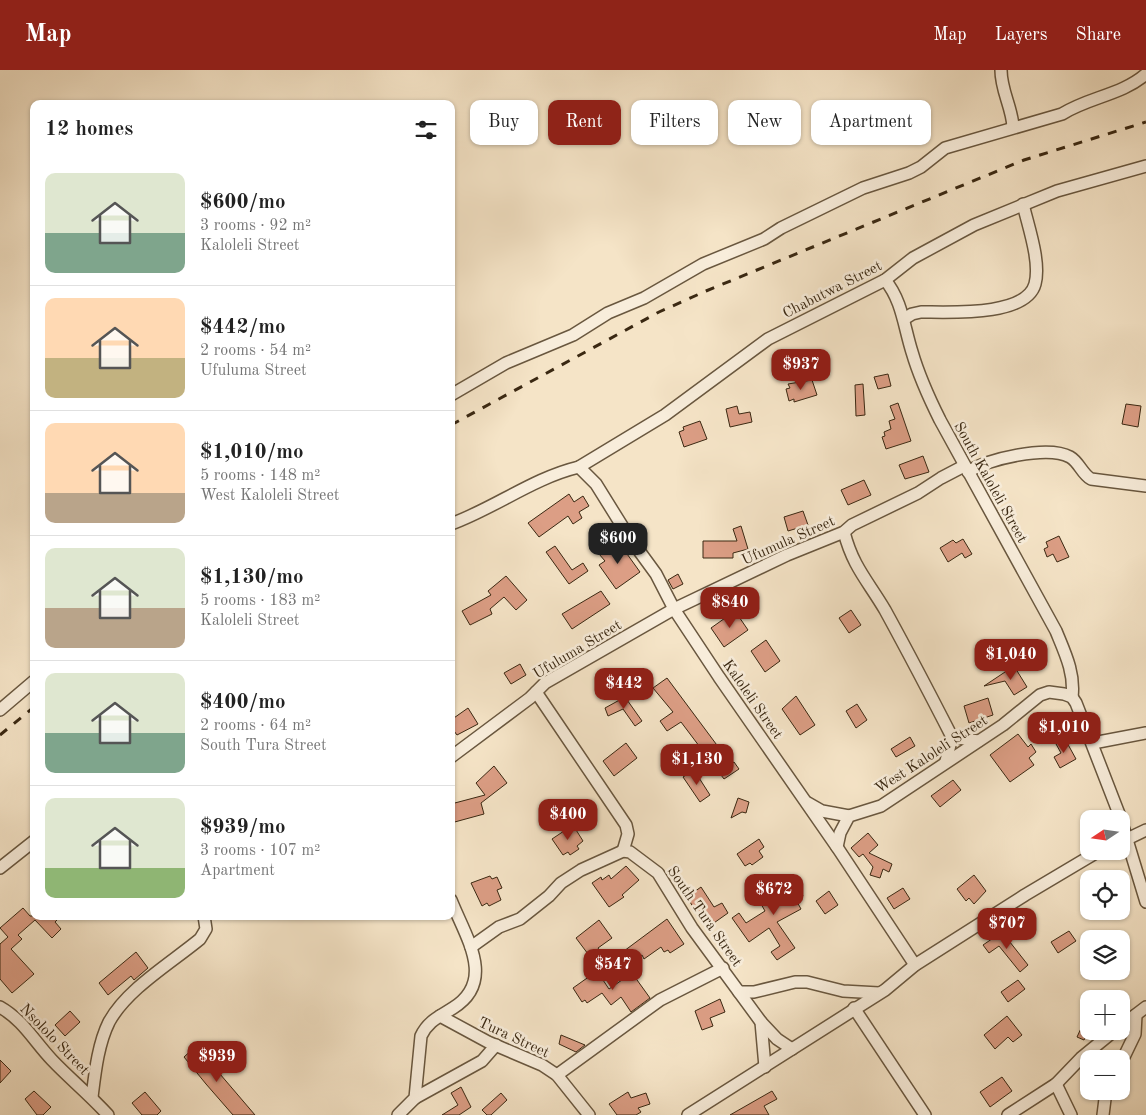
<!DOCTYPE html>
<html lang="en">
<head>
<meta charset="utf-8">
<style>
	:root { --surface:#fff; --page:#f2f2f2; --text:#222; --muted:#767676; --line:#e0e0e0; --accent:#8f2418 }
	body { margin:0; font-family:"Old Standard TT",serif; background:var(--page); color:var(--text); height:100vh; display:flex; flex-direction:column; font-size:19px; white-space:nowrap }
	* { box-sizing:border-box; margin:0 }
	p { font-size:16px; color:var(--muted) }
	.icon { flex:none; width:28px; height:28px; fill:none; stroke:currentColor; stroke-width:2; stroke-linecap:round; stroke-linejoin:round }
	.map { position:relative; flex:1; overflow:hidden }
	.panel { position:absolute; left:30px; top:30px; width:425px; height:820px; display:flex; flex-direction:column; background:var(--surface); border-radius:10px; box-shadow:0 1px 4px #0004 }
	.panel>* { flex:none }
	.guide { position:absolute; left:470px; top:30px; width:475px; height:45px; display:flex; gap:10px }
	.needle { width:32px; rotate:257deg }
	.fabs { position:absolute; left:1080px; top:740px; display:grid; gap:10px }
	.fabs a { display:grid; place-items:center; width:50px; height:50px; border-radius:10px; background:var(--surface); box-shadow:0 1px 4px #0004; font-size:25px }
	.price { position:absolute; translate:-50% -42px; padding:0 11px; border-radius:10px; background:var(--accent); color:#fff; font-size:16px; line-height:32px; filter:drop-shadow(0 1px 2px #0008) }
	.price::after { content:''; position:absolute; left:50%; top:30px; width:15px; height:11px; margin-left:-8px; background:inherit; clip-path:polygon(0 0,100% 0,50% 100%) }
	.price.selected { background:#222; color:#fff }
	ul { padding:0; list-style:none }
	li { display:flex; align-items:center; gap:15px; height:125px; padding:0 15px }
	li+li { border-top:1px solid var(--line) }
	li span { display:grid; place-items:center; flex:none; width:140px; height:100px; border-radius:10px; color:#555 }
	li>.icon { margin-inline-start:auto }
	span .icon { width:60px; height:60px; fill:#fffc; stroke-width:1 }
	li b { font-size:21px }
	h2 { display:flex; justify-content:space-between; align-items:center; height:60px; padding:0 15px; font-size:21px }
	.chip { padding:0 18px; border-radius:10px; background:var(--surface); box-shadow:0 1px 4px #0004; font-size:18px; line-height:45px }
	.chip.selected { background:var(--accent); color:#fff }
	header { display:flex; align-items:center; gap:30px; box-sizing:border-box; height:70px; padding:0 25px; background:var(--accent); color:#fff }
	header strong { font-size:24px }
	nav { display:flex; gap:28px; margin-inline-start:auto; font-size:18px }
	.map>svg:first-child { display:block }
</style>
</head>
<body>
<header>
<strong>Map</strong>
<nav><a>Map</a><a>Layers</a><a>Share</a></nav>
</header>
<div class="map">
<svg width="1146" height="1045" viewBox="0 0 1146 1045">
	<rect width="100%" height="100%" fill="#f5e4c7"/>
	<filter id="stains"><feTurbulence type="fractalNoise" baseFrequency=".004" numOctaves="4"/><feColorMatrix values="0 0 0 0 .2 0 0 0 0 .09 0 0 0 0 .02 0 0 0 .5 -.17"/></filter>
	<radialGradient id="worn" r=".72"><stop offset=".6" stop-color="#630" stop-opacity="0"/><stop offset="1" stop-color="#630" stop-opacity=".3"/></radialGradient>
	<g fill="#dc9e85" stroke="#3a2812">
		<path d="M888 304 891 316 878 319 874 307Z"/>
		<path d="M812 310 817 325 794 332V329L789 331 786 319 790 318 788 314Z"/>
		<path d="M863 314 865 345 856 346 855 315Z"/>
		<path d="M898 333 911 371 886 379 882 367 885 366 884 362 891 359 889 351 895 349 890 336Z"/>
		<path d="M1126 334 1141 336 1138 357 1122 354Z"/>
		<path d="M737 336 739 344 750 342 752 352 730 357 726 339Z"/>
		<path d="M700 351 707 369 684 377 679 362 684 360 683 357Z"/>
		<path d="M923 386 929 402 905 409 899 395Z"/>
		<path d="M864 410 871 425 848 435 841 420Z"/>
		<path d="M569 424 574 432 583 426 589 436 579 442 582 448 573 454 568 446 539 467 528 453Z"/>
		<path d="M803 441 808 455 788 461 784 447Z"/>
		<path d="M741 456 748 479 733 483V488H703V471H737L733 459Z"/>
		<path d="M1059 466 1069 487 1057 492 1053 484 1047 487 1044 479 1048 477 1046 472Z"/>
		<path d="M963 469 972 484 965 488 962 483 948 492 940 478 953 470 956 473Z"/>
		<path d="M617 470 640 502 616 519 599 495 605 491 599 484Z"/>
		<path d="M555 476 572 500 583 493 588 501 569 514 546 482Z"/>
		<path d="M678 504 683 514 673 519 668 510Z"/>
		<path d="M506 506 527 530 516 540 504 527 490 539 492 544 470 555 462 541 491 525 488 521Z"/>
		<path d="M601 521 610 534 572 559 562 544Z"/>
		<path d="M851 540 861 555 849 563 839 548Z"/>
		<path d="M735 541 748 560 724 577 711 558Z"/>
		<path d="M766 570 780 591 765 602 751 581Z"/>
		<path d="M520 594 526 605 511 614 504 603Z"/>
		<path d="M1014 596 1027 617 1014 625 1005 611 984 616Z"/>
		<path d="M667 608 731 694 734 692 739 699 724 709 681 652 667 661 660 651 673 642 653 618Z"/>
		<path d="M796 626 815 655 800 665 782 639Z"/>
		<path d="M625 627 642 651 635 656 623 639 608 646 605 638Z"/>
		<path d="M988 628 993 645 969 653 964 636Z"/>
		<path d="M857 634 867 650 856 658 846 641Z"/>
		<path d="M468 638 478 654 457 665 451 657V650Z"/>
		<path d="M1018 664 1028 677 1031 674 1036 682 1029 688 1034 695 1010 712 990 685Z"/>
		<path d="M910 667 915 676 896 687 891 679Z"/>
		<path d="M1065 669 1076 689 1060 698 1054 687 1061 683 1056 674Z"/>
		<path d="M626 673 637 688 614 706 603 691Z"/>
		<path d="M494 696 507 713 481 733 484 744 451 753V734L485 725 476 713Z"/>
		<path d="M694 700 710 725 700 732 683 707Z"/>
		<path d="M953 710 961 720 940 737 931 726Z"/>
		<path d="M738 728 749 732 746 743 742 742 731 748Z"/>
		<path d="M573 755 583 771 577 776 579 779 570 785 568 782 563 785 552 769Z"/>
		<path d="M868 763 878 775 869 783 892 794 889 802 883 799 880 808 870 805 873 797 863 784 859 787 851 778Z"/>
		<path d="M759 769 764 777 759 781 763 787 752 795 750 793 745 796 737 784Z"/>
		<path d="M626 796 639 810 622 825 624 827 609 837 592 813 601 807 602 810 609 805 611 809Z"/>
		<path d="M974 805 986 821 974 834 969 828 966 831 957 819Z"/>
		<path d="M490 806 492 809 497 807 502 818 497 820 501 830 489 836 487 833 482 836 471 813Z"/>
		<path d="M790 809 792 813 795 811 803 826 796 830 801 839 777 852 795 878 777 890 771 882 780 876 769 858 749 872 732 848 739 843 746 853 765 841 757 827Z"/>
		<path d="M701 817 714 837 722 833 728 843 711 855 706 847 701 850 687 827Z"/>
		<path d="M903 818 910 829 894 839 887 828Z"/>
		<path d="M829 821 838 835 825 844 816 831Z"/>
		<path d="M23 838 30 846H61L55 852 61 859 52 868 35 850 18 865 22 869 11 879 34 904 12 923 0 909V874L8 867 0 858Z"/>
		<path d="M667 849 684 874 670 883 668 880 664 882 661 877 644 889 642 885 632 892 624 881Z"/>
		<path d="M599 850 612 868 598 878 603 886 594 892 576 868Z"/>
		<path d="M1069 861 1076 871 1058 883 1051 872Z"/>
		<path d="M1002 862 1028 895 1020 902 999 876 989 883 983 875Z"/>
		<path d="M136 882 148 898 134 910 131 906 108 925 99 913Z"/>
		<path d="M597 901 609 919 632 903 650 928 631 942 621 927 611 935 602 923 587 933 585 930 582 932 573 918Z"/>
		<path d="M1018 910 1025 919 1008 932 1001 922Z"/>
		<path d="M720 929 725 942 710 948 713 956 702 960 695 941Z"/>
		<path d="M70 941 80 952 65 966 55 955Z"/>
		<path d="M1089 941V961L1084 970 1077 967Z"/>
		<path d="M1007 946 1022 965 1013 972 1008 967 995 979 984 965Z"/>
		<path d="M561 965 585 975 576 982 559 974Z"/>
		<path d="M196 976 214 997 255 1045H233L206 1014 184 987Z"/>
		<path d="M0 990 11 1001 0 1013Z"/>
		<path d="M1002 1007 1012 1021 990 1037 980 1022Z"/>
		<path d="M461 1017 471 1037 459 1045H442L458 1035 451 1023Z"/>
		<path d="M34 1021 51 1037 43 1045H37L25 1029Z"/>
		<path d="M772 1021 777 1029 764 1036 769 1045H730Z"/>
		<path d="M145 1022 161 1041 157 1045H142L132 1033Z"/>
		<path d="M628 1022 631 1028 646 1023 650 1034 638 1038 641 1042 636 1045H617L609 1034Z"/>
		<path d="M501 1023 507 1030 491 1045H487L482 1040Z"/>
	</g>
	<g fill="none" stroke-linecap="round" stroke-linejoin="round">
		<g stroke="#69573f" stroke-width="14">
			<g id="street">
				<path d="M1001 0C1001 21 1012 37 1013 57"/>
				<path d="M885 210C902 230 904 257 912 282 919 306 929 328 940 350L1056 561C1065 583 1075 603 1072 627"/>
				<path d="M904 249 912 244 921 242C948 242 1026 247 1035 214 1041 192 1028 156 1023 134"/>
				<path d="M451 325 506 293 573 265 608 243 644 228 703 194 764 169 781 158 863 118 909 103 921 97 945 78 1062 44C1089 27 1122 25 1146 4"/>
				<path d="M579 397 596 414 629 467 656 504 674 539 719 607 837 777 915 895"/>
				<path d="M968 402C986 389 1048 375 1070 387 1079 392 1082 404 1091 409L1146 416"/>
				<path d="M451 454C495 438 533 408 579 397L665 345 768 269 885 210 913 188 974 155 1057 121 1146 96"/>
				<path d="M844 462C853 497 868 511 885 540 908 582 930 624 952 667L946 691"/>
				<path d="M536 622 626 755 628 764 623 781"/>
				<path d="M0 640 34 611"/>
				<path d="M952 667 978 671"/>
				<path d="M1093 673 1146 663"/>
				<path d="M451 687 530 628 545 613 674 539 787 485 844 462 852 455 918 423 941 408 964 396"/>
				<path d="M808 733 822 741 849 746"/>
				<path d="M1121 750 1146 832"/>
				<path d="M1123 771 1146 760"/>
				<path d="M837 777 840 763 849 746 881 736 1003 655 1040 625 1049 622 1064 624 1072 627 1076 633 1121 749"/>
				<path d="M0 798 34 771"/>
				<path d="M471 877 499 857 520 849 549 826 561 813 581 800 623 781 630 782 658 803 692 858 761 952 765 997"/>
				<path d="M739 922H754L795 912H807L843 921 879 923"/>
				<path d="M0 937C23 950 34 971 52 990 70 1009 90 1025 108 1045"/>
				<path d="M854 938 925 1045"/>
				<path d="M440 946 488 972 542 995 557 1005 589 1045"/>
				<path d="M761 952 777 969 792 979"/>
				<path d="M1121 956 1146 937"/>
				<path d="M1121 993 1135 964 1136 945"/>
				<path d="M557 1005 660 930 723 898"/>
				<path d="M1056 1014 1071 1045"/>
				<path d="M92 1027C95 1003 98 974 109 952 127 919 171 893 200 869L206 859 204 846"/>
				<path d="M415 1028 482 991 496 975"/>
				<path d="M398 1045 415 1028 421 966C428 951 439 947 453 938 497 911 465 866 451 830"/>
				<path d="M688 1045 885 920 915 895 1025 825 1099 781"/>
				<path d="M1008 1045 1056 1014 1081 988 1114 961"/>
				<path d="M1103 1045 1106 1021"/>
			</g>
		</g>
		<use href="#street" stroke="#f8eddb" stroke-width="11"/>
		<g stroke="#3a2812" stroke-width="3" stroke-dasharray="9 9" stroke-linecap="butt">
			<path d="M451 355 659 242 706 221 1024 90 1146 52"/>
			<path d="M0 665 34 637"/>
		</g>
	</g>
	<g text-anchor="middle" stroke-width="5" stroke-linejoin="round" paint-order="stroke">
		<g font-size="15" fill="#3a2812" stroke="#f8eddb">
			<text transform="translate(832 219) rotate(-27)" y="5">Chabutwa Street</text>
			<text transform="translate(991 412) rotate(61)" y="5">South Kaloleli Street</text>
			<text transform="translate(788 470) rotate(-24)" y="5">Ufumula Street</text>
			<text transform="translate(577 579) rotate(-31)" y="5">Ufuluma Street</text>
			<text transform="translate(753 629) rotate(55)" y="5">Kaloleli Street</text>
			<text transform="translate(931 684) rotate(-33)" y="5">West Kaloleli Street</text>
			<text transform="translate(705 846) rotate(55)" y="5">South Tura Street</text>
			<text transform="translate(514 967) rotate(25)" y="5">Tura Street</text>
			<text transform="translate(55 969) rotate(46)" y="5">Nsololo Street</text>
		</g>
	</g>
	<rect width="100%" height="100%" filter="url(#stains)"/>
	<rect width="100%" height="100%" fill="url(#worn)"/>
</svg>
<div class="fabs">
<a><svg class="needle" viewBox="-14 -14 28 28"><path d="M0-13l5 13h-10z" fill="#e53935"/><path d="M0 13l5-13h-10z" fill="#767676"/></svg></a>
<a><svg class="icon" aria-label="locate" viewBox="0 0 24 24"><circle cx="12" cy="12" r="6"/><path d="M12 2v4M12 18v4M2 12h4M18 12h4"/></svg></a>
<a><svg class="icon" aria-label="layers" viewBox="0 0 24 24"><path d="M12 4l9 5-9 5-9-5zM3 14l9 5 9-5"/></svg></a>
<a>+</a>
<a>−</a>
</div>
<b class="price" style="left:801px;top:321px">$937</b>
<b class="price selected" style="left:618px;top:495px">$600</b>
<b class="price" style="left:730px;top:559px">$840</b>
<b class="price" style="left:1011px;top:611px">$1,040</b>
<b class="price" style="left:624px;top:640px">$442</b>
<b class="price" style="left:1064px;top:684px">$1,010</b>
<b class="price" style="left:697px;top:716px">$1,130</b>
<b class="price" style="left:568px;top:771px">$400</b>
<b class="price" style="left:774px;top:846px">$672</b>
<b class="price" style="left:1007px;top:880px">$707</b>
<b class="price" style="left:613px;top:921px">$547</b>
<b class="price" style="left:217px;top:1013px">$939</b>
<div class="guide">
<a class="chip">Buy</a>
<a class="chip selected">Rent</a>
<a class="chip">Filters</a>
<a class="chip">New</a>
<a class="chip">Apartment</a>
</div>
<section class="panel">
<h2>12 homes<svg class="icon" aria-label="filters" viewBox="0 0 24 24"><path d="M4 7h16M4 17h16"/><circle cx="9" cy="7" r="2"/><circle cx="15" cy="17" r="2"/></svg></h2>
<ul>
<li><span style="background:linear-gradient(#dfe7d0 60%,#7fa58c 0)"><svg class="icon" aria-label="home" viewBox="0 0 24 24"><path d="M3 11l9-7 9 7M6 9v11h12V9"/></svg></span><div><b>$600/mo</b><p>3 rooms · 92 m²</p><p>Kaloleli Street</p></div></li>
<li><span style="background:linear-gradient(#ffd9b3 60%,#c2b280 0)"><svg class="icon" aria-label="home" viewBox="0 0 24 24"><path d="M3 11l9-7 9 7M6 9v11h12V9"/></svg></span><div><b>$442/mo</b><p>2 rooms · 54 m²</p><p>Ufuluma Street</p></div></li>
<li><span style="background:linear-gradient(#ffd9b3 70%,#b9a48a 0)"><svg class="icon" aria-label="home" viewBox="0 0 24 24"><path d="M3 11l9-7 9 7M6 9v11h12V9"/></svg></span><div><b>$1,010/mo</b><p>5 rooms · 148 m²</p><p>West Kaloleli Street</p></div></li>
<li><span style="background:linear-gradient(#dfe7d0 60%,#b9a48a 0)"><svg class="icon" aria-label="home" viewBox="0 0 24 24"><path d="M3 11l9-7 9 7M6 9v11h12V9"/></svg></span><div><b>$1,130/mo</b><p>5 rooms · 183 m²</p><p>Kaloleli Street</p></div></li>
<li><span style="background:linear-gradient(#dfe7d0 60%,#7fa58c 0)"><svg class="icon" aria-label="home" viewBox="0 0 24 24"><path d="M3 11l9-7 9 7M6 9v11h12V9"/></svg></span><div><b>$400/mo</b><p>2 rooms · 64 m²</p><p>South Tura Street</p></div></li>
<li><span style="background:linear-gradient(#dfe7d0 70%,#8fb573 0)"><svg class="icon" aria-label="home" viewBox="0 0 24 24"><path d="M3 11l9-7 9 7M6 9v11h12V9"/></svg></span><div><b>$939/mo</b><p>3 rooms · 107 m²</p><p>Apartment</p></div></li>
</ul>
</section>
</div>
</body>
</html>
